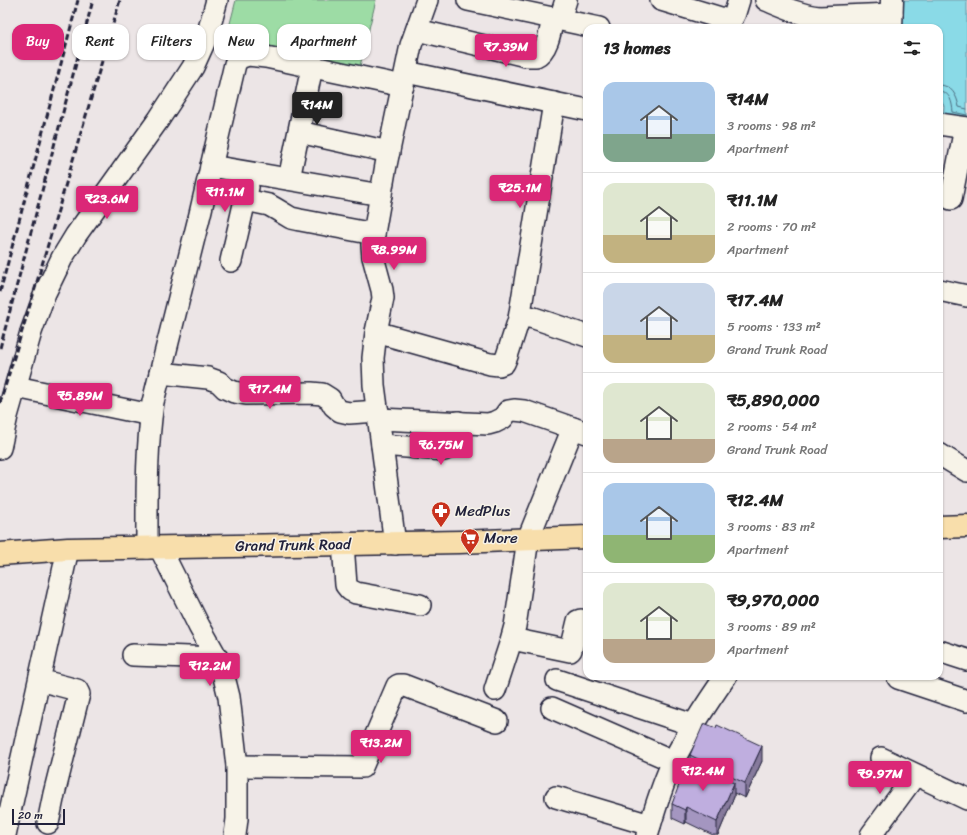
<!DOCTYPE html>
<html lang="en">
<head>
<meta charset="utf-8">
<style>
	:root { --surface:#fff; --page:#f6f6f6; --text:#222; --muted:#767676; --line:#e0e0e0; --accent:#db2777 }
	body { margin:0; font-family:Sriracha,sans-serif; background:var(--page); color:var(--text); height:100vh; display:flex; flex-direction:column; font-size:15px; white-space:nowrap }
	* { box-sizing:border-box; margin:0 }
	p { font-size:13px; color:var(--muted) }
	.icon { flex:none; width:22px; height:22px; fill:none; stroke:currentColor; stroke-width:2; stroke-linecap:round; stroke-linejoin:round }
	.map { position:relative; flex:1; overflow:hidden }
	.panel { position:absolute; left:583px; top:24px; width:360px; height:656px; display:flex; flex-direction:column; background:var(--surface); border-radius:12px; box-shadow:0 1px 3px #0004 }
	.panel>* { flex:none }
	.top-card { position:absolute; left:12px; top:24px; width:380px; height:36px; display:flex; gap:8px }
	.scale { position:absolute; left:12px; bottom:10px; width:53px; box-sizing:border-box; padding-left:4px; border:2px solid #22223b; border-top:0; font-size:11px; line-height:14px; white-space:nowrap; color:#22223b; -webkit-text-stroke:3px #f7f3e8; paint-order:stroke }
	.price { position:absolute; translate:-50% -34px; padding:0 9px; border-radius:4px; background:var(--accent); color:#fff; font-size:13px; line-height:26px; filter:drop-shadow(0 1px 2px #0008) }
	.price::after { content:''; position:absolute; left:50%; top:24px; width:12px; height:9px; margin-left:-6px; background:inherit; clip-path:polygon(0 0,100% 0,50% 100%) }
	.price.active { background:#222; color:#fff }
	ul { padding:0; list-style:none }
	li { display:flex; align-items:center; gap:12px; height:100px; padding:0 20px }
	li+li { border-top:1px solid var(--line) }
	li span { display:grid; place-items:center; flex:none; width:112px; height:80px; border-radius:12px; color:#555 }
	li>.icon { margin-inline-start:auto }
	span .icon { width:48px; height:48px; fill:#fffc; stroke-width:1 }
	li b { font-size:17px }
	h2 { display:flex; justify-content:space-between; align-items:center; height:48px; padding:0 20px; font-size:17px }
	.pill { padding:0 14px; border-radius:12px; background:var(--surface); box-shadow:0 1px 3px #0004; font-size:14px; line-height:36px }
	.pill.active { background:var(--accent); color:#fff }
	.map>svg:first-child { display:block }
</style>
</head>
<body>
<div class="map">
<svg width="967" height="835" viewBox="0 0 967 835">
	<rect width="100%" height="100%" fill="#ece5e6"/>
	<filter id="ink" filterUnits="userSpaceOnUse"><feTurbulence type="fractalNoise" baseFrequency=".025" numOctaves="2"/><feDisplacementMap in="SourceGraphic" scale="8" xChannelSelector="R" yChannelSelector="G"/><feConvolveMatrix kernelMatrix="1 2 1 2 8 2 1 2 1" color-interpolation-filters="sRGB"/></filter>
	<g filter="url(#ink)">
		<path fill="#9ddca5" stroke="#607f70" d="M236 0H376L360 66 349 70 226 39Z"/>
		<path fill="#8adae7" stroke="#6090a2" d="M898 0H967V125L943 120 944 106 939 97V28H898Z"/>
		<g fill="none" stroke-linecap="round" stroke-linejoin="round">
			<g stroke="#4c6c80" stroke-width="1">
				<path d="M939 85C952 85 957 96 959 107L967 109"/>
				<path d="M939 91C951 92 952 103 953 112L967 115"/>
			</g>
			<g stroke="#22223b" stroke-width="24">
				<g id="minor">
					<path d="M468 0 599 28"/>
					<path d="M661 0 724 19H732L735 13 739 0"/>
					<path d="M766 0C783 7 800 15 819 17L892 14"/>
					<path d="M560 19 566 0"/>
					<path d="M417 30 526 56C529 56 533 56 536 56 548 51 551 28 553 18"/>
					<path d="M406 72 587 110"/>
					<path d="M939 124 967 128"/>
					<path d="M299 132 389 152"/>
					<path d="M211 166 381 195"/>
					<path d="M289 179 312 67"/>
					<path d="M951 199 965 128"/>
					<path d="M245 200 269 205 276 209 291 218 300 220 374 234"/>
					<path d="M231 261 248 187"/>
					<path d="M939 290 967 296"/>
					<path d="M519 319 554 103"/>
					<path d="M376 332 490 364 499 365 504 363 507 356 519 319 525 316 534 318 587 336"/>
					<path d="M160 373 208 378 219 382 225 388 234 392 246 394 311 393 322 394 330 399 334 406 340 411 349 413 378 411"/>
					<path d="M16 387 151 415"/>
					<path d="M379 419 488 424 495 422 503 418 508 411 514 410 524 411 587 433"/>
					<path d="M382 445 444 450C458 445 456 436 458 422"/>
					<path d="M0 448 7 416 31 332 45 293 62 258 76 235 159 119 193 67 207 36 217 0"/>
					<path d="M939 454 967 471"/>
					<path d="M343 544 346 585 350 590 356 593 420 605"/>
					<path d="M395 544 374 385 373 358 376 332 383 298 382 290 373 257 372 245 386 165 411 45 427 0"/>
					<path d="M147 548C147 500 146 451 153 402L200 214 235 64 239 58 248 55 266 57 403 86"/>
					<path d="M160 548 199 626 217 658 224 677 229 697 237 766V819L235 835"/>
					<path d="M512 639 570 651 571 650 578 621 581 620 587 622"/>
					<path d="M939 651 967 660"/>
					<path d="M133 655 217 658"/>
					<path d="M898 678 967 701"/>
					<path d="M557 680 693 725"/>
					<path d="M495 690 510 644 515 626 528 539 573 428"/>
					<path d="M552 708 673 761"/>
					<path d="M881 758 967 799"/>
					<path d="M237 766 362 767 397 686 399 685H403L497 721"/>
					<path d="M556 797 650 825"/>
					<path d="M48 823 54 794 79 694 77 690 43 681 41 679 40 676 68 549"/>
					<path d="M5 835 11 807 40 676"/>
					<path d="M647 835C655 810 662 783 674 760 689 730 707 703 726 676"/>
					<path d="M871 835 915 775"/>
				</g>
			</g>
			<g stroke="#22223b" stroke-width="25">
				<path id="tertiary" d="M891 28 892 0"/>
			</g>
			<g stroke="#22223b" stroke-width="25">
				<g id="primary">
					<path d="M939 527 967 526"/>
					<path d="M0 554 68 549 460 542 587 537"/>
				</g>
			</g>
			<use href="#minor" stroke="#f7f3e8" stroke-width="21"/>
			<use href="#tertiary" stroke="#f7f3e8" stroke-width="22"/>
			<use href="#primary" stroke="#f8deab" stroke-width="22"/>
			<g stroke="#22223b" stroke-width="3" stroke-dasharray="6 3" stroke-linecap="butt">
				<path d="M0 292 78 0"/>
				<path d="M0 348 93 0"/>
				<path d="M0 403 34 292 120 0"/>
			</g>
		</g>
		<path fill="#a496c0" stroke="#22223b" d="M690 755 762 761 745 798 734 793V797L718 835H713L686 822 685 824 672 818V804L690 764Z"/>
		<g fill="#867a9c" stroke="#22223b">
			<path d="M762 746V761L745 798V783Z"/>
			<path d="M734 783V797L718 835H717V822Z"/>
			<path d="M686 807V822L685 824V810Z"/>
		</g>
		<g fill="#bfaedf" stroke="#22223b">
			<path d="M704 723 716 728 717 725 762 746 745 783 704 765V762L690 755Z"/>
			<path d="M687 763 734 783 717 822 686 807 685 810 672 804Z"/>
		</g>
	</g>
	<defs>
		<g id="pharmacy-pin" transform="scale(1)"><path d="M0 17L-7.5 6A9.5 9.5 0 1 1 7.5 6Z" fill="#c8321e" stroke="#f7f3e8"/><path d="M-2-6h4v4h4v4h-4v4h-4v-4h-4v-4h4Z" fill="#fff"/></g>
		<g id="supermarket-pin" transform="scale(1)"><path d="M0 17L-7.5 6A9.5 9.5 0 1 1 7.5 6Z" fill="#c8321e" stroke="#f7f3e8"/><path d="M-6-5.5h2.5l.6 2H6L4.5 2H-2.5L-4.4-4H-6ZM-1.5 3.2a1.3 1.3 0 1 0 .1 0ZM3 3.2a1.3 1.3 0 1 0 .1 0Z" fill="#fff"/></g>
	</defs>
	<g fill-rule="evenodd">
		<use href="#pharmacy-pin" x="441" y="511"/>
		<use href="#supermarket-pin" x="470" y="538"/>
	</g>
	<g text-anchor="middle" stroke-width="3" stroke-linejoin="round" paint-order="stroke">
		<g font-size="15" fill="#22223b" stroke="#f7f3e8" text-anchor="start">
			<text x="455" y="516">MedPlus</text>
			<text x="484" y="543">More</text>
		</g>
		<g font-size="15" fill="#22223b" stroke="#f7f3e8">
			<text transform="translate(293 545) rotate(-1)" y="5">Grand Trunk Road</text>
		</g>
	</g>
</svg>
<div class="scale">20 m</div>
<b class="price" style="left:506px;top:68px">₹7.39M</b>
<b class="price active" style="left:317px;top:126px">₹14M</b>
<b class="price" style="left:520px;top:209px">₹25.1M</b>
<b class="price" style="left:225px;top:213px">₹11.1M</b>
<b class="price" style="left:107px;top:220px">₹23.6M</b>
<b class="price" style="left:394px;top:271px">₹8.99M</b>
<b class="price" style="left:270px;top:410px">₹17.4M</b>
<b class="price" style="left:80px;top:417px">₹5.89M</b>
<b class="price" style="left:441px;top:466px">₹6.75M</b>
<b class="price" style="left:210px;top:687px">₹12.2M</b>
<b class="price" style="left:381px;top:764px">₹13.2M</b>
<b class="price" style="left:703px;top:792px">₹12.4M</b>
<b class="price" style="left:880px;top:795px">₹9.97M</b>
<div class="top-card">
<a class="pill active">Buy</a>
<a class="pill">Rent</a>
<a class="pill">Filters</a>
<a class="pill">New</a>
<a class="pill">Apartment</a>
</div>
<section class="panel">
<h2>13 homes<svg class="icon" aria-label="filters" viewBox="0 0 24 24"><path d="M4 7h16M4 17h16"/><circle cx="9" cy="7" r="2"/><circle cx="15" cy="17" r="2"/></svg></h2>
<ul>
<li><span style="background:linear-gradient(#a9c7e8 65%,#7fa58c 0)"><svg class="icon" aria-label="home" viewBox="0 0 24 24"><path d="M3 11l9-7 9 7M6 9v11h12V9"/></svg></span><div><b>₹14M</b><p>3 rooms · 98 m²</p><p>Apartment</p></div></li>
<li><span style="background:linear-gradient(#dfe7d0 65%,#c2b280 0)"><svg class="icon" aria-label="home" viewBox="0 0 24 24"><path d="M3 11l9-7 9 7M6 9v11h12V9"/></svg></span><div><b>₹11.1M</b><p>2 rooms · 70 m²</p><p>Apartment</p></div></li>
<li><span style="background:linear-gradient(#c9d6e8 65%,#c2b280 0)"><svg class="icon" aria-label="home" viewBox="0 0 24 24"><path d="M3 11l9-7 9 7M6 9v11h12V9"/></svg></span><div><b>₹17.4M</b><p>5 rooms · 133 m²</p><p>Grand Trunk Road</p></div></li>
<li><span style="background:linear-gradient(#dfe7d0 70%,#b9a48a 0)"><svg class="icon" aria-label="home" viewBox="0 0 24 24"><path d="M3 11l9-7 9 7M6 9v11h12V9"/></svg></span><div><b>₹5,890,000</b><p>2 rooms · 54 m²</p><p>Grand Trunk Road</p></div></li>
<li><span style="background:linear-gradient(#a9c7e8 65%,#8fb573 0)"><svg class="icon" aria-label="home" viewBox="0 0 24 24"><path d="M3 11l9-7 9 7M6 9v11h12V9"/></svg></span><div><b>₹12.4M</b><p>3 rooms · 83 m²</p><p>Apartment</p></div></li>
<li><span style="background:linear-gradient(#dfe7d0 70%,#b9a48a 0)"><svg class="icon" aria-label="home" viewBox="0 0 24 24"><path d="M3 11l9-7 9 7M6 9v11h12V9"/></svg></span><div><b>₹9,970,000</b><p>3 rooms · 89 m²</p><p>Apartment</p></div></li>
</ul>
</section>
</div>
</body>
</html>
